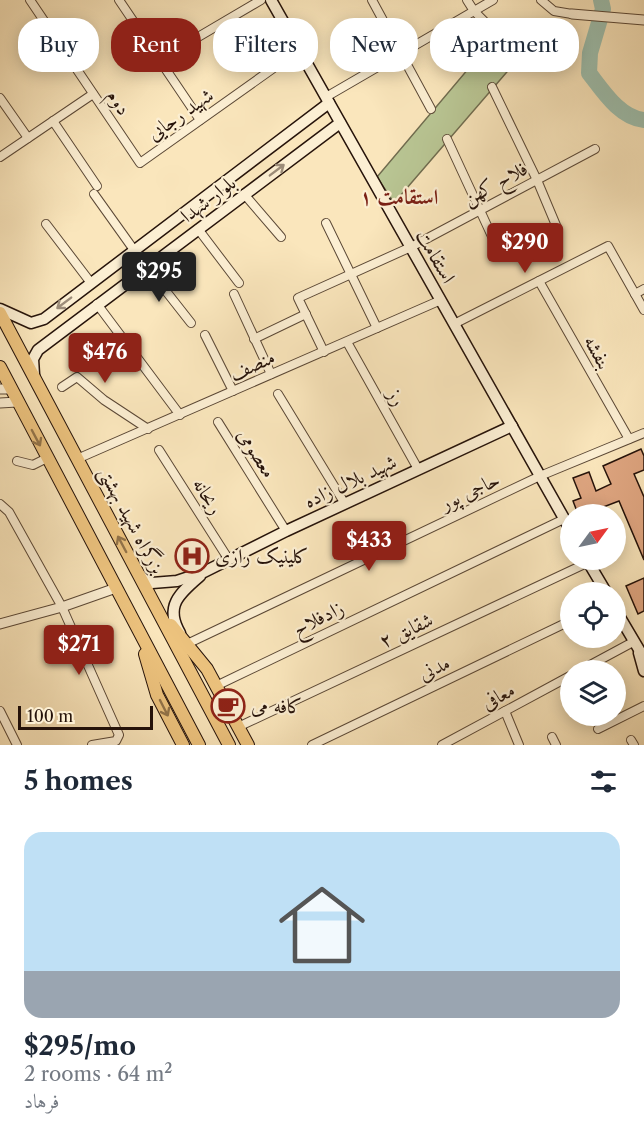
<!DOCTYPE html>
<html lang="en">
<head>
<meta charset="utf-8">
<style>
	:root { --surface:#fff; --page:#f2f2f3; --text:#1f2937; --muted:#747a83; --accent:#8f2418 }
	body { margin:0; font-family:"Libre Caslon Text",Amiri,serif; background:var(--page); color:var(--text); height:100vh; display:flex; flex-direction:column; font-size:22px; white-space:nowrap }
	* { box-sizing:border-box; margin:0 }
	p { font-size:20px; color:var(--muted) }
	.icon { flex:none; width:33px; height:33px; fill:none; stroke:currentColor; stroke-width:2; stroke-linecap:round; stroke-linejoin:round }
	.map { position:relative; height:745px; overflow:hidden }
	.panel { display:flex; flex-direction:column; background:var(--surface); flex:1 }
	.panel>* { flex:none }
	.banner { position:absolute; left:18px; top:18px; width:609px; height:54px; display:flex; gap:12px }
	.needle { width:39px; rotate:57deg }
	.buttons { position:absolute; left:560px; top:504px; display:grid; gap:12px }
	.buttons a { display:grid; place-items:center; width:66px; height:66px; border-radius:50%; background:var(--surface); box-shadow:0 3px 15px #0003; font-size:30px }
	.scale { position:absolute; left:18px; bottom:15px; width:135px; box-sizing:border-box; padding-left:6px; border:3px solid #26130a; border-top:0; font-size:16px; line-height:21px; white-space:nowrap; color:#26130a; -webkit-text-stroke:4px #fcefd3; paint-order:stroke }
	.price { position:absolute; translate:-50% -51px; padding:0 14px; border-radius:6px; background:var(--accent); color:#fff; font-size:20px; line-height:39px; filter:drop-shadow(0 2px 3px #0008) }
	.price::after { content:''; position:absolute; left:50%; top:36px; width:18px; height:14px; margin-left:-9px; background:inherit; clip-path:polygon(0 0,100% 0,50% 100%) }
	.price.current { background:#222; color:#fff }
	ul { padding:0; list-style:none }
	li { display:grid; align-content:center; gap:12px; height:318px; padding:0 24px }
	li span { display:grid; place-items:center; height:186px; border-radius:18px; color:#555 }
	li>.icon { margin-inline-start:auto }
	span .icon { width:108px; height:108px; fill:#fffc; stroke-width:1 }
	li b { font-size:26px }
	h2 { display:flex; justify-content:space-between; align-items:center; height:72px; padding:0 24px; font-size:26px }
	.chip { padding:0 21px; border-radius:24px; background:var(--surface); box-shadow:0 3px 15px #0003; font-size:21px; line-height:54px }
	.chip.current { background:var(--accent); color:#fff }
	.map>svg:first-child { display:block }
</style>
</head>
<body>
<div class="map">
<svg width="644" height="745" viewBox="0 0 644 745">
	<rect width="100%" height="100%" fill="#fae6bc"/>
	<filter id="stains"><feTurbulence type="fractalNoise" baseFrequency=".00333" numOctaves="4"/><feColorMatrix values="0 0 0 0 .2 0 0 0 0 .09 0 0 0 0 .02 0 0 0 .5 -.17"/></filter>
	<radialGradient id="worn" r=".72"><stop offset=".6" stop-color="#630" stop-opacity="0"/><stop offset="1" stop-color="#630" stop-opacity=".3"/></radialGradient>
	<path fill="#b9c694" stroke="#706c4f" stroke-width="1.5" d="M490 43 512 66 394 203 377 177Z"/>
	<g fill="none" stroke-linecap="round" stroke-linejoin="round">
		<path stroke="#9ec0af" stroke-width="16" d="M601 0 603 9 590 53 589 73C603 91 620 118 644 120"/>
	</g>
	<g fill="#dea580" stroke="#26130a" stroke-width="1.5">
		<path d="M641 449 644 456V470L634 474 644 497V560L619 501 585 514H578L573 501 581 498 573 478 589 472 596 491 611 484 603 466Z"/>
		<path d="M644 578V611L638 614 626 586Z"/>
	</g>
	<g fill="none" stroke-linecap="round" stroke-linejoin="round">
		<g stroke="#5b4836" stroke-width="10">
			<g id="minor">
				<path d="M30 0 140 163 299 50"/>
				<path d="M119 0 200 120"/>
				<path d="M372 0 431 109"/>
				<path d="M467 0 474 11 519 56"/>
				<path d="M541 0 554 11 572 14"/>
				<path d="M193 40 261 0"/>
				<path d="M492 87 537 180 558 230"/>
				<path d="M326 97 493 0"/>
				<path d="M0 98 28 138"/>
				<path d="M53 121 97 186"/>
				<path d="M447 139 496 245"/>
				<path d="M0 157 93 94"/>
				<path d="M94 194 134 250"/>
				<path d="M244 194 281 237"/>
				<path d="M326 223 377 328"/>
				<path d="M46 224 91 283"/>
				<path d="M198 229 239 283"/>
				<path d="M147 267 191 323"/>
				<path d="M539 281 629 439"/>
				<path d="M234 294 271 374"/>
				<path d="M635 294 644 289"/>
				<path d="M97 304 180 415"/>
				<path d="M454 324 608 246 644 310"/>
				<path d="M205 335 233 391"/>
				<path d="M254 339 306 314"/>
				<path d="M347 342 418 469"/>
				<path d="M324 352 298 298 411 247 595 149"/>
				<path d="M92 363 124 340"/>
				<path d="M62 387 77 377 104 400 148 429"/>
				<path d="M278 394 345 504"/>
				<path d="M218 422 286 531"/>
				<path d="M159 450 229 560"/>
				<path d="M77 459 441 300"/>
				<path d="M17 461 33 465 47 458"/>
				<path d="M0 504 9 512 62 607 119 735 116 741 92 745"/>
				<path d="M187 644 540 476 644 433"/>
				<path d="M581 670 633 642"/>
				<path d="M216 686 564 519"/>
				<path d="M0 711 17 745"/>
				<path d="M505 711 519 745"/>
				<path d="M238 727 589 562"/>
				<path d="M598 729 644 706"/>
				<path d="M552 737 556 745"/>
				<path d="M631 740 634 745"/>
				<path d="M312 745 570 621"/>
				<path d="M442 745 570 676"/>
			</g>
		</g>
		<g stroke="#5b4836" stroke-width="11">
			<g id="tertiary">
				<path d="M572 14 644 20"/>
				<path d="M0 389H10"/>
				<path d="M0 403 17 402"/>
				<path d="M0 624 62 607 116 588"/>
			</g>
		</g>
		<g stroke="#26130a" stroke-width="13">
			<g id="secondary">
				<path d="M271 0 570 529"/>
				<path d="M0 309 31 323 44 319 329 103"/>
				<path d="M34 375 33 359 38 350 340 123"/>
				<path d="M587 560 606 592"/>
				<path d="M139 574 147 582 152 583 177 581 204 572 286 531 512 426"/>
				<path d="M615 609 644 658"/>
				<path d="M180 633C164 606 180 593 200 576"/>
				<path d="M639 653 644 671"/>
			</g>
		</g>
		<g stroke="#26130a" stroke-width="14">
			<g id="trunk">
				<path d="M0 313 229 745"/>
				<path d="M0 367 199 745"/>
				<path d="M171 625 207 669 248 745"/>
				<path d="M145 654 157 695 183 745"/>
			</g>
		</g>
		<use href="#minor" stroke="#fcefd3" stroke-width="8"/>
		<use href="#tertiary" stroke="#fcefd3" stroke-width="9"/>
		<use href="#secondary" stroke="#fcefd3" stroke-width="10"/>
		<use href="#trunk" stroke="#edc37e" stroke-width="12"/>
	</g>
	<defs><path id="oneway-shaft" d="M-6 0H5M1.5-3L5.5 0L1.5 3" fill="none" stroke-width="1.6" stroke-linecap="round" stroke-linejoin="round" transform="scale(1.5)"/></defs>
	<g stroke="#9c8c79">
		<use href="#oneway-shaft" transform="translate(277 170) rotate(-37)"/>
		<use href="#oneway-shaft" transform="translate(64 303) rotate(143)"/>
	</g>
	<g stroke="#93744a">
		<use href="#oneway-shaft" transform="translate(36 438) rotate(62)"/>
		<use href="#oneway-shaft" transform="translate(122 544) rotate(-118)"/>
		<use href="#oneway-shaft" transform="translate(164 708) rotate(63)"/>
	</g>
	<defs>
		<g id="hospital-ring" transform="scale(1.725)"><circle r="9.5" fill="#fcefd3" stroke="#8f2418" stroke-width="1.5"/><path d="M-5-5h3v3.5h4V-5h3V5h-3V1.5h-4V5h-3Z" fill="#8f2418"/></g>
		<g id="cafe-ring" transform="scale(1.725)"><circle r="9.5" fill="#fcefd3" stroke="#8f2418" stroke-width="1.5"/><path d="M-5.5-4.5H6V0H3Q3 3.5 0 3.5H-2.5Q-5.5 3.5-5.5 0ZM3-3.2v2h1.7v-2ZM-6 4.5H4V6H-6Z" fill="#8f2418"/></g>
	</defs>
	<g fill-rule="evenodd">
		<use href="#hospital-ring" x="192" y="556"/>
		<use href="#cafe-ring" x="228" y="706"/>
	</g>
	<g text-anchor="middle" stroke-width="4.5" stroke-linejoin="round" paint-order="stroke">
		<g font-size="20" fill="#26130a" stroke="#fcefd3">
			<text transform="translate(119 102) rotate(56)" y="7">دوم</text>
			<text transform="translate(180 114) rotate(-35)" y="7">شهید رجایی</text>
			<text transform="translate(495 183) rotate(-28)" y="7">فلاح کهن</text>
			<text transform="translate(208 199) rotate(-37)" y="7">بلوار شهدا</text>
			<text transform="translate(436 256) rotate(60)" y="7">استقامت</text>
			<text transform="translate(598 352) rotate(61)" y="7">بنفشه</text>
			<text transform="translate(252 365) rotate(-24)" y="7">منصف</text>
			<text transform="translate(397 397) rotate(61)" y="7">رز</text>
			<text transform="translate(257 453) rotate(58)" y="7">معصومی</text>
			<text transform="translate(350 481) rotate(-25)" y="7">شهید بلال زاده</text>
			<text transform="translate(470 491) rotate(-25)" y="7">حاجی پور</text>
			<text transform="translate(208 496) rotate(58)" y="7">ریحانه</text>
			<text transform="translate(132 520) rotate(62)" y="7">بزرگراه شهید بهشتی</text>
			<text transform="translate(318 618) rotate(-26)" y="7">زادفلاح</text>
			<text transform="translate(406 630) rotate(-25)" y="7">شقایق ۲</text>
			<text transform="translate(434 668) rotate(-26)" y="7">مدنی</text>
			<text transform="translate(498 696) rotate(-28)" y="7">معافی</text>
		</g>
		<g font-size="20" fill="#26130a" stroke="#fcefd3" text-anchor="start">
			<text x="215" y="563">کلینیک رازی</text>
			<text x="251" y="713">کافه می</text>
		</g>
		<g font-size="21" font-weight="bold" fill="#7a1f14" stroke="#fcefd3">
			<text x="399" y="204">استقامت ۱</text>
		</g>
	</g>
	<rect width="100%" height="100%" filter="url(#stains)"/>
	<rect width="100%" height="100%" fill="url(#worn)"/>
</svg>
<div class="buttons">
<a><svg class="needle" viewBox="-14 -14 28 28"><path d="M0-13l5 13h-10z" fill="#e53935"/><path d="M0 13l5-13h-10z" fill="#747a83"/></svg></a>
<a><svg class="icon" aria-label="locate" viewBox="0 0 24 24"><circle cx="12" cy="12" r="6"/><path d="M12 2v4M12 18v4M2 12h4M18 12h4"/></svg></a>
<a><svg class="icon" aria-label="layers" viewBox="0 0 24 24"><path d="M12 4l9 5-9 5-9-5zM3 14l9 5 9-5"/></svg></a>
</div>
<div class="scale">100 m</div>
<b class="price" style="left:525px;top:274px">$290</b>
<b class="price current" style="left:159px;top:303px">$295</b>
<b class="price" style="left:105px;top:384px">$476</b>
<b class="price" style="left:369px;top:572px">$433</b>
<b class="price" style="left:79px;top:676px">$271</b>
<div class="banner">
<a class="chip">Buy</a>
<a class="chip current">Rent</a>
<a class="chip">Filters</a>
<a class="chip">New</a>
<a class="chip">Apartment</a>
</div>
</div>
<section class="panel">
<h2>5 homes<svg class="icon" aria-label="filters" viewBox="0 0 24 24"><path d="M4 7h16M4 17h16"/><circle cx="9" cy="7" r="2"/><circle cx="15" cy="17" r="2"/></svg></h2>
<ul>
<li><span style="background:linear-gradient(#bfe0f5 75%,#9aa5b1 0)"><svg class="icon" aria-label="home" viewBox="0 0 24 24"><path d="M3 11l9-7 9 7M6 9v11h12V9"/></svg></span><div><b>$295/mo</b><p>2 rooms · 64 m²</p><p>فرهاد</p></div></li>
</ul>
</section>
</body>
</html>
